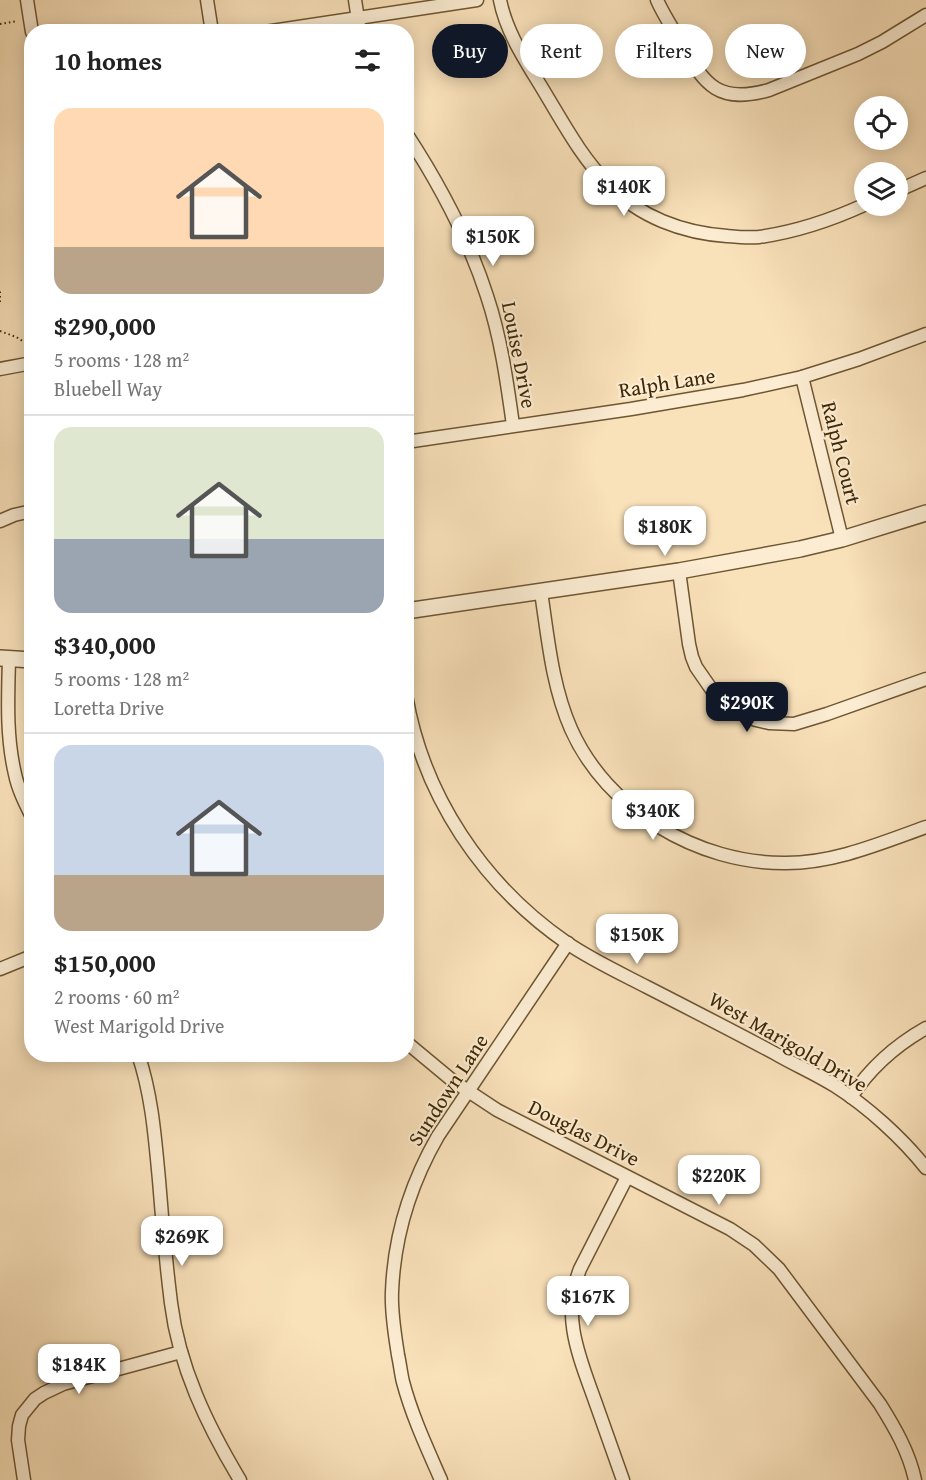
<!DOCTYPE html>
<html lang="en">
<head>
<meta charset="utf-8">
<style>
	:root { --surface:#fff; --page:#f2f2f2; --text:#222; --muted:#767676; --line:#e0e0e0; --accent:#111827 }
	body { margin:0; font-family:"Gentium Book Plus",serif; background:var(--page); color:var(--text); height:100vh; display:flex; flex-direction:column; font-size:22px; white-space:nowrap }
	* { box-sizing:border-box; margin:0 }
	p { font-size:20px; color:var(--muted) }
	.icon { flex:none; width:33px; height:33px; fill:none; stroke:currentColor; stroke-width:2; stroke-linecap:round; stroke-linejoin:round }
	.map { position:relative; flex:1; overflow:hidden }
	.drawer { position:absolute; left:24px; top:24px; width:390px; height:1038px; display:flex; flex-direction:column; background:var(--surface); border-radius:24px; box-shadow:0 3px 15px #0003 }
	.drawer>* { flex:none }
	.banner { position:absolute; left:432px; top:24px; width:404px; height:54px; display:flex; gap:12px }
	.tools { position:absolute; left:854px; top:96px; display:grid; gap:12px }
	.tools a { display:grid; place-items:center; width:54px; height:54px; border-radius:50%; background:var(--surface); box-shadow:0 3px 15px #0003; font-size:30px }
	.price { position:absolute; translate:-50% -51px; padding:0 14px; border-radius:12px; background:#fff; color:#222; font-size:20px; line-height:39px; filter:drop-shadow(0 2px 3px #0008) }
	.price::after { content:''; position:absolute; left:50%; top:36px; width:18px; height:14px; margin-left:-9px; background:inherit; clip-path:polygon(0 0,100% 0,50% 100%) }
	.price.selected { background:var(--accent); color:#fff }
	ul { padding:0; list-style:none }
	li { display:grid; align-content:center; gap:12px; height:318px; padding:0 30px }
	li+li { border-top:2px solid var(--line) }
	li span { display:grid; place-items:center; height:186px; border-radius:18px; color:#555 }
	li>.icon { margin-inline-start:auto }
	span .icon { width:108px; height:108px; fill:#fffc; stroke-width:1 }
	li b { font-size:26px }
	h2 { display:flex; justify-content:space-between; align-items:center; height:72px; padding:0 30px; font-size:26px }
	.tag { padding:0 21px; border-radius:27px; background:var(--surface); box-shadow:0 3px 15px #0003; font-size:21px; line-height:54px }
	.tag.selected { background:var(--accent); color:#fff }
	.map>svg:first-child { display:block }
</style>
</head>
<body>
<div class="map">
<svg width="926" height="1480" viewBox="0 0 926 1480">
	<rect width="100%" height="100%" fill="#f9e1ba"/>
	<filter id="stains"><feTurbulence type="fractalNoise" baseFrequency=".00333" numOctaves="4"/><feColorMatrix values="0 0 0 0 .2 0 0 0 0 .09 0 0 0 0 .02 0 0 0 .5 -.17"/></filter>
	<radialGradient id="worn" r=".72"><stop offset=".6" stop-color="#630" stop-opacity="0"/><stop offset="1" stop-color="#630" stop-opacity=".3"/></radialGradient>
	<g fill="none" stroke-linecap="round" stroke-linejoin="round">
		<g stroke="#6e5632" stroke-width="15">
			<g id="minor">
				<path d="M27 0 32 32"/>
				<path d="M207 0 212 32"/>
				<path d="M355 0 360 32"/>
				<path d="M500 0C507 36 530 67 548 98 566 128 583 159 608 184 639 217 683 233 727 236 738 237 748 238 759 237 795 232 831 220 864 205"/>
				<path d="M657 0C664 16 674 30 682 45 705 86 719 104 769 90L858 54 882 42 926 15"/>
				<path d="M265 32 477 0"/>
				<path d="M406 133C440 185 468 237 487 296 501 338 507 382 513 425"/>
				<path d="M897 191 926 178"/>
				<path d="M0 369 32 363"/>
				<path d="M802 377 842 539"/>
				<path d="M406 442 631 409 743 390 802 377 859 359 926 334"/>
				<path d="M0 521 14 515 32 511"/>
				<path d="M679 571 689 644 692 657 696 667 714 693 731 707 742 714 756 720 769 723 794 724 827 714 926 679"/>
				<path d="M541 592C548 638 552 686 571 729 607 810 698 864 786 863 835 863 881 843 926 827"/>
				<path d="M9 659C8 698 6 736 15 774 18 789 25 803 32 817"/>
				<path d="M406 695C423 796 483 885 567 943 592 960 620 973 647 987 690 1009 733 1031 776 1054 795 1065 816 1074 835 1086 868 1107 902 1138 926 1168"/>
				<path d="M0 969 32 956"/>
				<path d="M406 1042 453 1081 497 1110 730 1229 754 1245 779 1269 880 1404C895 1428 909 1452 915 1480"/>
				<path d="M138 1054C152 1095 155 1138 159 1180 162 1221 166 1262 171 1303 179 1367 207 1425 240 1480"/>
				<path d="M851 1097C870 1068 896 1045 926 1028"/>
				<path d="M24 1480 18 1440 19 1426 22 1415 35 1399 44 1393 63 1384 181 1352"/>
				<path d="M441 1480C427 1448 412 1416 403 1382 401 1374 400 1364 398 1355 395 1335 391 1313 392 1292 394 1237 411 1183 438 1136L568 943"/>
				<path d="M623 1480C614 1454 604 1427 595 1401 579 1356 561 1316 580 1269L627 1177"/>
			</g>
		</g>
		<g stroke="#6e5632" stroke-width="18">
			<g id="tertiary">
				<path d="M406 611 679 571 800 549 842 539 926 513"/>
				<path d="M0 658 32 660"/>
			</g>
		</g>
		<g stroke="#402804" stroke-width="2" stroke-dasharray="1.5 3" stroke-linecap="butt">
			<path d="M0 24 17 21"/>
			<path d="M0 302V290"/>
			<path d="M0 331 16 337 31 346"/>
		</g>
		<use href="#minor" stroke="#fbecd2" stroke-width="12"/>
		<use href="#tertiary" stroke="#fbecd2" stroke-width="15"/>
	</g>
	<g text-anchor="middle" stroke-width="4.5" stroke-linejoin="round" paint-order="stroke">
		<g font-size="21" fill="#402804" stroke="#fbecd2">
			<text transform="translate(519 355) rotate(79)" y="7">Louise Drive</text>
			<text transform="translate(667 383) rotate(-9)" y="7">Ralph Lane</text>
			<text transform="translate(841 453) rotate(76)" y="7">Ralph Court</text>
			<text transform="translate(788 1042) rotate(30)" y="7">West Marigold Drive</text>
			<text transform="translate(448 1090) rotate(-57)" y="7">Sundown Lane</text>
			<text transform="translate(584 1133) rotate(27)" y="7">Douglas Drive</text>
		</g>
	</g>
	<rect width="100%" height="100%" filter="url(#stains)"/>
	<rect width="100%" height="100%" fill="url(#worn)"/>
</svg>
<div class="tools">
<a><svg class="icon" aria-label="locate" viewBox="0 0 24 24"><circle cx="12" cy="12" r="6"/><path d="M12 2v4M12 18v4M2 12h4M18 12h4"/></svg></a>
<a><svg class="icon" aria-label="layers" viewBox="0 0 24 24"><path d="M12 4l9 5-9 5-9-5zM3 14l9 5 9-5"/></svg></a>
</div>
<b class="price" style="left:624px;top:217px">$140K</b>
<b class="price" style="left:493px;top:267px">$150K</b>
<b class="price" style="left:665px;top:557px">$180K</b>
<b class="price selected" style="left:747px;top:733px">$290K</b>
<b class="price" style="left:653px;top:841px">$340K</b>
<b class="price" style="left:637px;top:965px">$150K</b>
<b class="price" style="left:719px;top:1206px">$220K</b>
<b class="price" style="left:182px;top:1267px">$269K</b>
<b class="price" style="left:588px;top:1327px">$167K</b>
<b class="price" style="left:79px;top:1395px">$184K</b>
<div class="banner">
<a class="tag selected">Buy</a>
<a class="tag">Rent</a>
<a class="tag">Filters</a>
<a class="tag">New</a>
</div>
<section class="drawer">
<h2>10 homes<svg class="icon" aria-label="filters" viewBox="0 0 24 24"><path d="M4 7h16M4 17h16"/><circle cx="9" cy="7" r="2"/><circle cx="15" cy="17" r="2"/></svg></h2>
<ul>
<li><span style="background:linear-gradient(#ffd9b3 75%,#b9a48a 0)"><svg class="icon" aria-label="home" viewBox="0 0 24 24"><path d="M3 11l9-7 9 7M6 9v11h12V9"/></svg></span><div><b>$290,000</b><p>5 rooms · 128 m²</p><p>Bluebell Way</p></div></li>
<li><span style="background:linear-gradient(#dfe7d0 60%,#9aa5b1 0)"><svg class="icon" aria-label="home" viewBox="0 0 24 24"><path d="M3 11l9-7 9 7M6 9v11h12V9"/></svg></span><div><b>$340,000</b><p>5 rooms · 128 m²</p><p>Loretta Drive</p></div></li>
<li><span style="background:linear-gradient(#c9d6e8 70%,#b9a48a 0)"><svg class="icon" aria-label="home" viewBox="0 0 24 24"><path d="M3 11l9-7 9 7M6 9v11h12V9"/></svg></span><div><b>$150,000</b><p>2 rooms · 60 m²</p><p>West Marigold Drive</p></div></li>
</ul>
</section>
</div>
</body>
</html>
